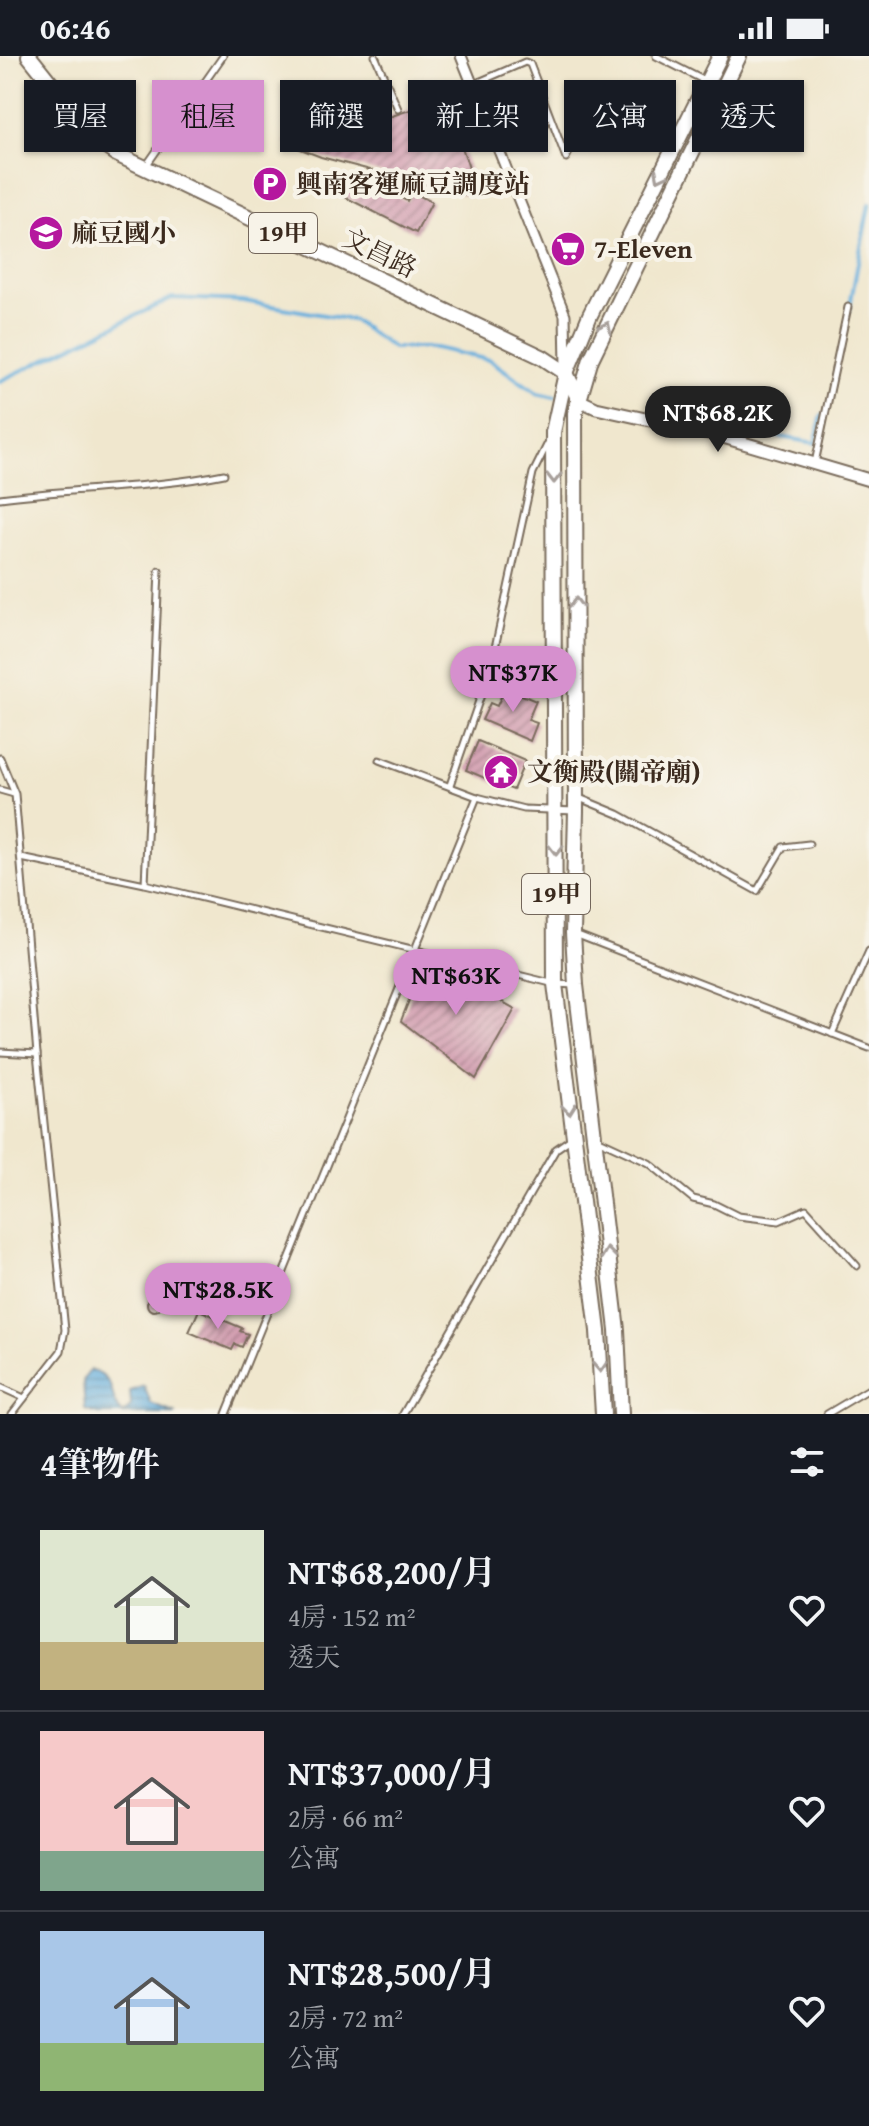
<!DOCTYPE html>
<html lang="zh-TW">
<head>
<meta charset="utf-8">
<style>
	:root { --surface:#171b24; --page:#242831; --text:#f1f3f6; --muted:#9ea1a6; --line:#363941; --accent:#d690ce }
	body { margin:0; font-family:"Gentium Book Plus","Noto Serif TC",serif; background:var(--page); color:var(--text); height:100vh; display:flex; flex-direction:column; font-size:30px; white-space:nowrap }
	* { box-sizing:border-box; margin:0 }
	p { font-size:26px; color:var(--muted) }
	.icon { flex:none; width:44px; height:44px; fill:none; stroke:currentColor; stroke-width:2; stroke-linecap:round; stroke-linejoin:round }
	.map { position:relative; height:1358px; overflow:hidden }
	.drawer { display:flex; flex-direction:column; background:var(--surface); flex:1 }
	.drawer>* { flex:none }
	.hud { position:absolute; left:24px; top:24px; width:822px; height:72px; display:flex; gap:16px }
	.price { position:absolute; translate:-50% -68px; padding:0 18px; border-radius:28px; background:var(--accent); color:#111; font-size:26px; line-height:52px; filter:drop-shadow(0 2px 4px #0008) }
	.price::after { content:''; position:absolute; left:50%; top:48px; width:24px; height:18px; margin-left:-12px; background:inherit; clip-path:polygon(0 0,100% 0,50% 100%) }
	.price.on { background:#222; color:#fff }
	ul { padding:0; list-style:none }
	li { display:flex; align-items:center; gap:24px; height:200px; padding:0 40px }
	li+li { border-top:2px solid var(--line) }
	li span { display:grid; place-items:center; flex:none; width:224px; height:160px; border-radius:0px; color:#555 }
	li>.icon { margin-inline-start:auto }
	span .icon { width:96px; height:96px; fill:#fffc; stroke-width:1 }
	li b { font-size:34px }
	h2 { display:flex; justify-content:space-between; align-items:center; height:96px; padding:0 40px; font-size:34px }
	.pill { padding:0 28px; border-radius:0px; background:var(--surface); box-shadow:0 2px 6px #0004; font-size:28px; line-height:72px }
	.pill.on { background:var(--accent); color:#111 }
	.status { display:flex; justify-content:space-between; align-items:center; height:56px; padding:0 40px; background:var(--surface); direction:ltr }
	.status svg { height:22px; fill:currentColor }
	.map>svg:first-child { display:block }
</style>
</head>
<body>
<div class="status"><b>06:46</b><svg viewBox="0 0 49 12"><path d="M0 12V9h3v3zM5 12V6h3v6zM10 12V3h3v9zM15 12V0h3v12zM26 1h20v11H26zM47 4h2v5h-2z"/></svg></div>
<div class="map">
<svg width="869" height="1358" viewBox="0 0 869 1358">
	<defs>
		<pattern id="water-rules" width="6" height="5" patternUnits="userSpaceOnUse" patternTransform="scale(2)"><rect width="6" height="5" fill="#65aedd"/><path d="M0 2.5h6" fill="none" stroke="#548eb3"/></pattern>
		<pattern id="building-hatch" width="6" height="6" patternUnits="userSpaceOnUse" patternTransform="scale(2)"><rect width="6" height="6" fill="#d19baf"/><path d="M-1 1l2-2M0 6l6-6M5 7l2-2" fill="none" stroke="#ab7f8e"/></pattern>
	</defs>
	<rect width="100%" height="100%" fill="#f7f3e8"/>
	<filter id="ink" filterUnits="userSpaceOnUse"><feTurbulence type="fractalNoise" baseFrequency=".0125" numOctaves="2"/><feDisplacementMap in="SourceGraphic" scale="16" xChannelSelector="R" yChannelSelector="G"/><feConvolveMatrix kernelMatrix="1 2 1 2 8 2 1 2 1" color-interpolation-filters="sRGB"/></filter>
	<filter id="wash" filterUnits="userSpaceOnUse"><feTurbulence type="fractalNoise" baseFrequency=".006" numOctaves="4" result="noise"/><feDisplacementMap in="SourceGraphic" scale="32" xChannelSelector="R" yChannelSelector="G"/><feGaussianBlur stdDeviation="1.8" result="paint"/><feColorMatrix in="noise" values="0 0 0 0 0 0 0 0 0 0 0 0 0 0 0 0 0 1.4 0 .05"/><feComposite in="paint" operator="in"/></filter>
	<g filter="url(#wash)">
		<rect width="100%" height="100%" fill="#f0e7ce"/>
		<path fill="url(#water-rules)" stroke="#506c7e" stroke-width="2" d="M90 1313C122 1326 105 1343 124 1358L131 1350 130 1335 144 1330 151 1348 177 1358H98L85 1354 83 1325Z"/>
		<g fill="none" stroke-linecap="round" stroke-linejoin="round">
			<g stroke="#65aedd" stroke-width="4">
				<path d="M849 255 869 148"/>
				<path d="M0 325 172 242 243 245 353 264 393 292H435L490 304 537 337 555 341"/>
				<path d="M633 355 815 387 822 359"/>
			</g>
		</g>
		<g id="blocks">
			<g fill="url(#building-hatch)">
				<path d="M446 42 477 137 469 140 321 101 285 87 303 61 322 47 371 67Z"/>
				<path d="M336 121 367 137 372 128 407 145 412 136 432 146 416 177 329 133Z"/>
				<path d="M505 632 536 645 528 664 537 667 530 685 482 664 490 647 497 650Z"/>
				<path d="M478 685 525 705 513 734 466 714Z"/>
				<path d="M425 903 515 953 476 1023 401 965Z"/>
				<circle cx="154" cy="1248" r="7"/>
				<path d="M199 1254 242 1272 240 1275 248 1278 242 1291 235 1288 232 1294 189 1276Z"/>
			</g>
		</g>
	</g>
	<g filter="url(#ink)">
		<use href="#blocks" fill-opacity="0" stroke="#7a6c5c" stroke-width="2"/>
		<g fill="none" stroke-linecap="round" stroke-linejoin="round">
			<g stroke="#7a6c5c" stroke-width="9">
				<g id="service">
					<path d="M375 0 398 53"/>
					<path d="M656 0 705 25"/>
					<path d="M472 29 525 6 530 8 566 102 587 61"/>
					<path d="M146 110 223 0"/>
					<path d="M815 407 848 251"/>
					<path d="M0 442C74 432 151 433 224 418"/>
					<path d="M0 702 15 738 37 998 65 1274 61 1295 12 1358"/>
					<path d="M379 704 477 741 524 753 575 755"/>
					<path d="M450 729 491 610 533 417 548 387"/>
					<path d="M0 734 14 738"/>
					<path d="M577 741 618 758 757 835 783 791 809 788"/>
					<path d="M21 802 145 828 555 928 575 929"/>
					<path d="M145 828 159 515"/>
					<path d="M575 878 869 992"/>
					<path d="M832 978 869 895"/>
					<path d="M0 996 37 998"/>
					<path d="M595 1082 649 1107 693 1143 714 1148 738 1160 779 1165 806 1153 857 1210"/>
					<path d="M0 1331 24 1342"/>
					<path d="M226 1358 477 741"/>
					<path d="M403 1358 556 1093 572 1082"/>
					<path d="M827 1358 869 1333"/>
				</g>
			</g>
			<g stroke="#7a6c5c" stroke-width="13">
				<path id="minor" d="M461 0 565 259 566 310"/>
			</g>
			<g stroke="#7a6c5c" stroke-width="15">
				<path id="tertiary" d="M579 344 596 352 713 378 869 424"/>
			</g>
			<g stroke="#7a6c5c" stroke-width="18">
				<g id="secondary">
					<path d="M566 317 590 259 720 0"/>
					<path d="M579 344 591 303 739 0"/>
				</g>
			</g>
			<g stroke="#7a6c5c" stroke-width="18">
				<g id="primary">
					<path d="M29 0 96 84 116 98 542 301 566 317 579 344 575 357 576 755 573 877 576 929 617 1274 621 1358"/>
					<path d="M566 317 553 376 555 928 598 1275 603 1358"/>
				</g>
			</g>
			<use href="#service" stroke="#fff" stroke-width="5"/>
			<use href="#minor" stroke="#fff" stroke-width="9"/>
			<use href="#tertiary" stroke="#fff" stroke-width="11"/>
			<use href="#secondary" stroke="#fff" stroke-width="14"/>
			<use href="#primary" stroke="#fff" stroke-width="14"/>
		</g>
		<defs><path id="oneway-chevron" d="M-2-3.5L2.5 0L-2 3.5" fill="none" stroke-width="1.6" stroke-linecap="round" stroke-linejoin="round" transform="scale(2)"/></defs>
		<g stroke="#a79f9a">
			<use href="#oneway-chevron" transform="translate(660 120) rotate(117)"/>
			<use href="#oneway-chevron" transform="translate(606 271) rotate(-64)"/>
			<use href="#oneway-chevron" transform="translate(554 422) rotate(90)"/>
			<use href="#oneway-chevron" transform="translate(576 547) rotate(-90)"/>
			<use href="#oneway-chevron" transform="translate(556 794) rotate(90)"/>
			<use href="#oneway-chevron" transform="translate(569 1053) rotate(84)"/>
			<use href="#oneway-chevron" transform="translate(608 1197) rotate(-97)"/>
			<use href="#oneway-chevron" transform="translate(600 1311) rotate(87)"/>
		</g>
	</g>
	<defs>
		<g id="parking-disc" transform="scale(1.8)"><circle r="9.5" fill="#b5179e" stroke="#f7f3e8"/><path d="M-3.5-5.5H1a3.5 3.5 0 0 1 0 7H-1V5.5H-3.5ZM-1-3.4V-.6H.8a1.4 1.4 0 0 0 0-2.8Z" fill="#fff"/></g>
		<g id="school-disc" transform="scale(1.8)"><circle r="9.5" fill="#b5179e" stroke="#f7f3e8"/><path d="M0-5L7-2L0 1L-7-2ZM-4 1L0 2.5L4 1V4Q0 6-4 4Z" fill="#fff"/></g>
		<g id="supermarket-disc" transform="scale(1.8)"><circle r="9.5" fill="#b5179e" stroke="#f7f3e8"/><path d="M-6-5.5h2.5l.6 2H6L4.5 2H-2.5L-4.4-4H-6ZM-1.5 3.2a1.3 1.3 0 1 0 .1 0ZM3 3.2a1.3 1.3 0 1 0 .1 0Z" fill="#fff"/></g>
		<g id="temple-disc" transform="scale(1.8)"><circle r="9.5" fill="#b5179e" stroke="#f7f3e8"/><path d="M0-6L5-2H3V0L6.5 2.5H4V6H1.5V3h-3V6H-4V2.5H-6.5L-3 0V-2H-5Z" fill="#fff"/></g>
	</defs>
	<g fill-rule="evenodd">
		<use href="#parking-disc" x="270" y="128"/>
		<use href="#school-disc" x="46" y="177"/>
		<use href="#supermarket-disc" x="568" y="193"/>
		<use href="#temple-disc" x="501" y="716"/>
	</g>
	<g text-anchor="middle" stroke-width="8" stroke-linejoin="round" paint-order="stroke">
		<g fill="#f7f3e8" stroke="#73665b" stroke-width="2">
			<rect x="249" y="157" width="68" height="40" rx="6"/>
			<rect x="522" y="818" width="68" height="40" rx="6"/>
		</g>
		<g font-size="24" font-weight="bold" fill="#3b2a1e">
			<text x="283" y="185">19甲</text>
			<text x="556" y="846">19甲</text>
		</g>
		<g font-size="26" font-weight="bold" fill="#3b2a1e" stroke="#f7f3e8" text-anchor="start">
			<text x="296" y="137">興南客運麻豆調度站</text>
			<text x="72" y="186">麻豆國小</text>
			<text x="594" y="202">7-Eleven</text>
			<text x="527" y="725">文衡殿(關帝廟)</text>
		</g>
		<g font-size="26" fill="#3b2a1e" stroke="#f7f3e8">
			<text transform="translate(380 197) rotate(26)" y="9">文昌路</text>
		</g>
	</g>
</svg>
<b class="price on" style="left:718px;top:398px">NT$68.2K</b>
<b class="price" style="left:513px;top:658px">NT$37K</b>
<b class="price" style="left:456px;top:961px">NT$63K</b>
<b class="price" style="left:218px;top:1275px">NT$28.5K</b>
<div class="hud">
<a class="pill">買屋</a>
<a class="pill on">租屋</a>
<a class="pill">篩選</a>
<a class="pill">新上架</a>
<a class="pill">公寓</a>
<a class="pill">透天</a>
</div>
</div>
<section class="drawer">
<h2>4筆物件<svg class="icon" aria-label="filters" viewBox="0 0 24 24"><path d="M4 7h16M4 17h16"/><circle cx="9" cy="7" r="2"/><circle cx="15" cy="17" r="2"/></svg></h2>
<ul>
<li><span style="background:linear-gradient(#dfe7d0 70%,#c2b280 0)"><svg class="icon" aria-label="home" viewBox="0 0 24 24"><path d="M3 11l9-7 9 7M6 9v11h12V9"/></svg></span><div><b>NT$68,200/月</b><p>4房 · 152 m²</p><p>透天</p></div><svg class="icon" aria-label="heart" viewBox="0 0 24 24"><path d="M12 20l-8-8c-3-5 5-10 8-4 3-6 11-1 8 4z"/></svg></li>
<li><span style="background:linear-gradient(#f6c9c9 75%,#7fa58c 0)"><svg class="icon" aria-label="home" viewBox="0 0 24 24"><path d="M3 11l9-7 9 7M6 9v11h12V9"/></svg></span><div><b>NT$37,000/月</b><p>2房 · 66 m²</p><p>公寓</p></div><svg class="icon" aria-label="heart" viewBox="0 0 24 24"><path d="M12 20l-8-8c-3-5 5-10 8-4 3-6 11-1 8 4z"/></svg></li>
<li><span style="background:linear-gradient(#a9c7e8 70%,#8fb573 0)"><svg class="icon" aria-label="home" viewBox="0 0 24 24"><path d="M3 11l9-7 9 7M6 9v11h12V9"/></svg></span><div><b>NT$28,500/月</b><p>2房 · 72 m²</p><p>公寓</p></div><svg class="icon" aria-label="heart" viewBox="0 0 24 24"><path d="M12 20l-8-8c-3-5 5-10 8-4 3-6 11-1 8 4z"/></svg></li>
</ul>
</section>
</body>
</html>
